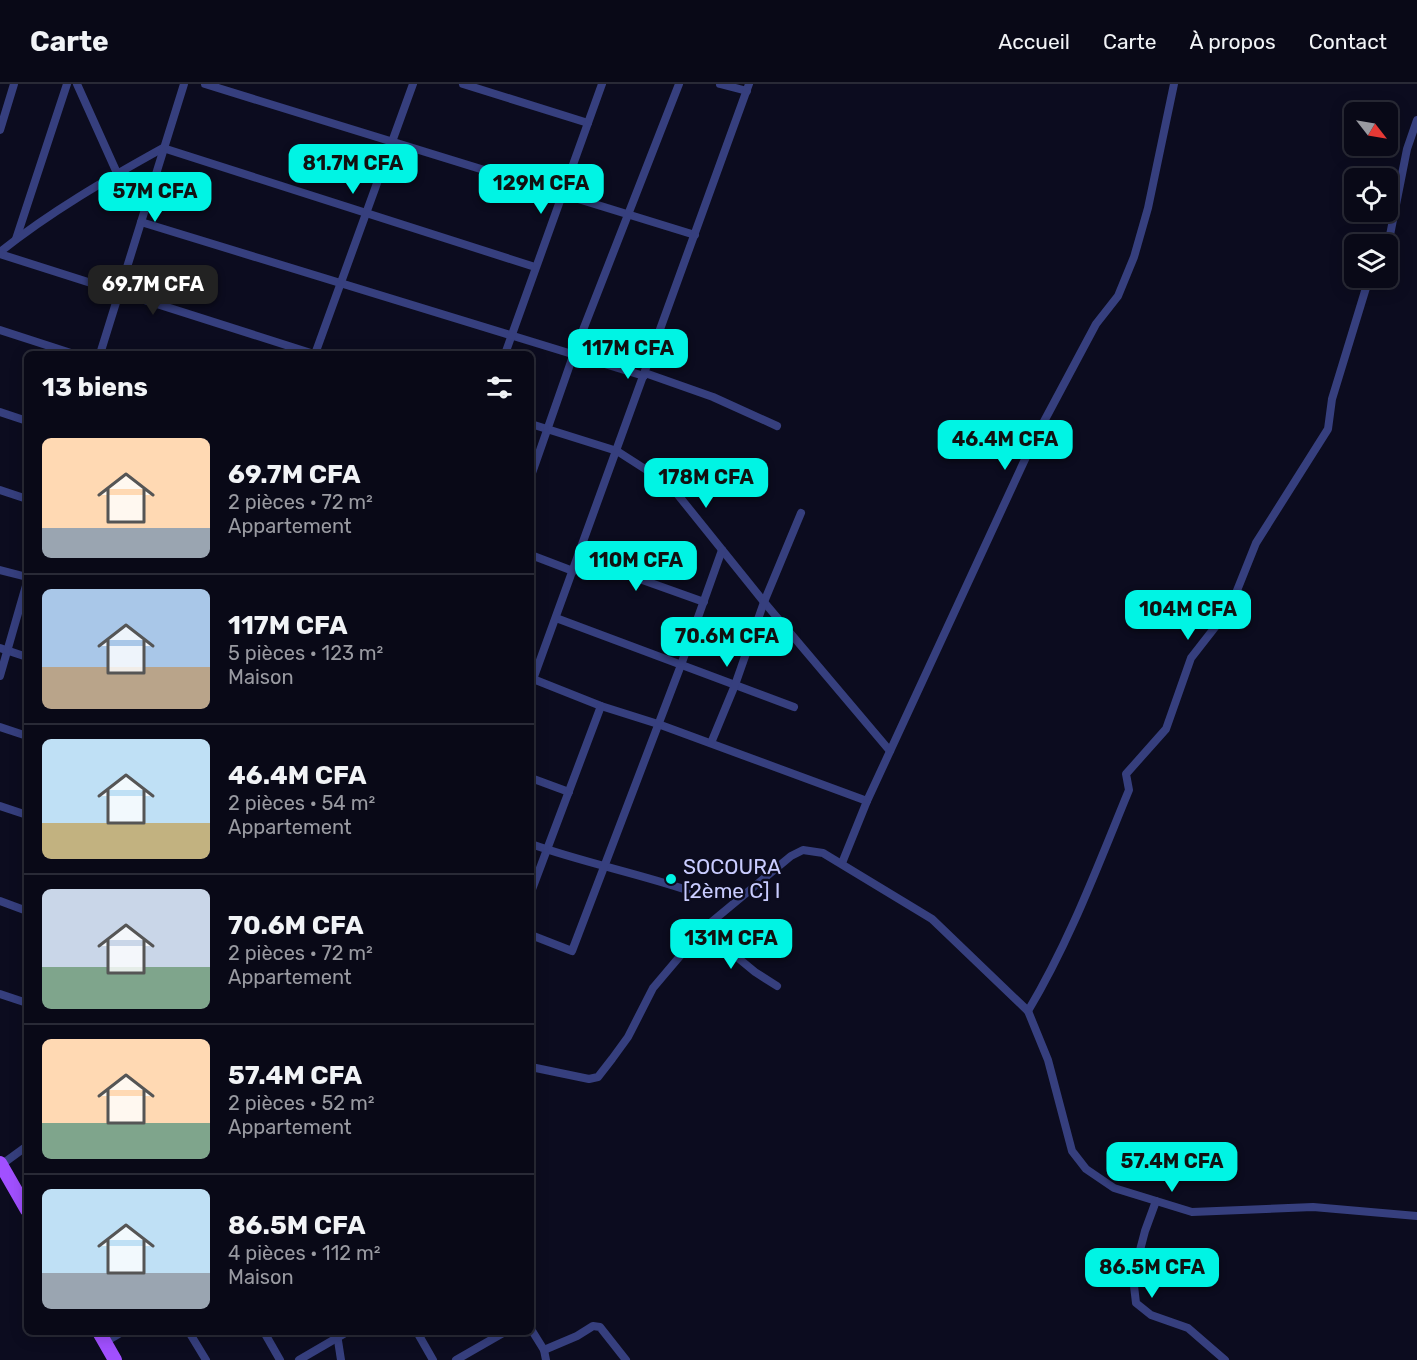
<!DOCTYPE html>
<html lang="fr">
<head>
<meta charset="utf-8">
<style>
	:root { --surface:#090917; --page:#121220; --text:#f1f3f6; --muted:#999aa1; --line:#292a36; --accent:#00f4e4 }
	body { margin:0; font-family:Rubik,sans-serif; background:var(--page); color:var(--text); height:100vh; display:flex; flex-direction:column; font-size:22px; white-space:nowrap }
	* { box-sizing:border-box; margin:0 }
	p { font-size:20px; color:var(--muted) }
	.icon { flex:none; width:33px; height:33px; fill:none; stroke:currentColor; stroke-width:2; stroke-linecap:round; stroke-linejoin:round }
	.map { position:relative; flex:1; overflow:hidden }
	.side { position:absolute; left:24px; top:267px; width:510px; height:984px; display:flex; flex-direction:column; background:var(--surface); border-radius:9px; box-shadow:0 3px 15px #0003,0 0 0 2px var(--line) }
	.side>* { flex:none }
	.needle { width:39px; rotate:121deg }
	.fabs { position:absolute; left:1344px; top:18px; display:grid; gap:12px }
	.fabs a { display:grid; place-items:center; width:54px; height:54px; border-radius:9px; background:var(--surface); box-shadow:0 3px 15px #0003,0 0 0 2px var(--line); font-size:30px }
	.price { position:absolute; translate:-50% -51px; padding:0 14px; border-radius:12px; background:var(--accent); color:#111; font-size:20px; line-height:39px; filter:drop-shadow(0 2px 3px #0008) }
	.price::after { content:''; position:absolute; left:50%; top:36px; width:18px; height:14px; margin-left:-9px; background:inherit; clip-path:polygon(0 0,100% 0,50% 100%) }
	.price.on { background:#222; color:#fff }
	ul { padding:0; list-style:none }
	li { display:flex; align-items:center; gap:18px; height:150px; padding:0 18px }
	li+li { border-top:2px solid var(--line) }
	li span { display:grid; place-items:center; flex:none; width:168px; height:120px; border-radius:9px; color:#555 }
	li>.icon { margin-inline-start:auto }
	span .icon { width:72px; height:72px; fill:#fffc; stroke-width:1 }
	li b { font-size:26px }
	h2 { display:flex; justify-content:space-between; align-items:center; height:72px; padding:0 18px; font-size:26px }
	header { display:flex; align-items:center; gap:36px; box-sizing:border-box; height:84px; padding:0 30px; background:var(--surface); border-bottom:2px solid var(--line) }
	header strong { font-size:28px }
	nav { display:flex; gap:33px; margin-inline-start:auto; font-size:21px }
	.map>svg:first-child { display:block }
</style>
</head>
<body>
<header>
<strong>Carte</strong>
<nav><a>Accueil</a><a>Carte</a><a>À propos</a><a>Contact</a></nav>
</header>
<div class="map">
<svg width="1417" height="1276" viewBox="0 0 1417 1276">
	<rect width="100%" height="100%" fill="#0c0c1f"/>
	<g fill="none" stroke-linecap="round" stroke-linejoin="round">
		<g stroke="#363f7e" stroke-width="8">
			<path d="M77 0 117 89"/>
			<path d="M205 0 695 151"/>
			<path d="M463 0 588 39"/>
			<path d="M720 0 747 7"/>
			<path d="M0 46 14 0"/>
			<path d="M141 138 644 292"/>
			<path d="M16 155 67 0"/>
			<path d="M1385 160 1390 151 1407 65 1417 36"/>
			<path d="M0 168C50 128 107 95 163 64L535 183"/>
			<path d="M0 170 314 270"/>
			<path d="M0 246 74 270"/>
			<path d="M100 270 184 0"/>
			<path d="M315 270 413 0"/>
			<path d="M505 270 602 0"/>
			<path d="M645 289 713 313 777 342"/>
			<path d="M0 328 27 337"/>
			<path d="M531 340 617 367 670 401 764 518 890 667"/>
			<path d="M531 392 574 269 679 0"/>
			<path d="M0 406 27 415"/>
			<path d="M531 471 573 487"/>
			<path d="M578 473 704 518"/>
			<path d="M0 486 27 493"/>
			<path d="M556 534 794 623"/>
			<path d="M0 564 27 573"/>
			<path d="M0 592 27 498"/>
			<path d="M533 595 601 622 658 640 867 717"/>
			<path d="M531 601 749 0"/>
			<path d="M0 643 27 652"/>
			<path d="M711 659 735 601 764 518 801 429"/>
			<path d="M531 694 569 708"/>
			<path d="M0 722 27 731"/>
			<path d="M531 760C582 778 636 789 687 806"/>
			<path d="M842 779 867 717 1033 358 1096 240 1118 212 1134 173 1148 124 1174 0"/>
			<path d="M531 808 601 622"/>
			<path d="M0 817 27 827"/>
			<path d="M703 845 755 888 777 902"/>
			<path d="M531 851 572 867 681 581 722 466"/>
			<path d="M0 910 27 919"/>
			<path d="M1028 927C1070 857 1098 781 1129 706L1126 690 1166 645 1191 574 1230 524 1256 459 1328 345 1332 315 1369 194"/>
			<path d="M531 983 589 995 598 993 612 975 628 953 653 904 703 845 791 772 803 766 823 769 932 835 1028 927 1048 976 1072 1067 1086 1085 1114 1104 1192 1128 1313 1123 1417 1132"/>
			<path d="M1 1081 27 1062"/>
			<path d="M1156 1117 1145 1147 1133 1193 1136 1219 1151 1231 1188 1244 1225 1276"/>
			<path d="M531 1245 544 1266 546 1276"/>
			<path d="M189 1248 206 1276"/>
			<path d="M264 1248 280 1276"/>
			<path d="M417 1248 433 1276"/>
			<path d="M337 1250 341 1276"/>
			<path d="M105 1258 122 1248"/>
			<path d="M544 1266 577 1252 593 1242 600 1243 626 1276"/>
			<path d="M299 1276 347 1248"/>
			<path d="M456 1276 503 1249"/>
		</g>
		<g stroke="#a150ff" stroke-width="14">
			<path d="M0 1079 27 1126"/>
			<path d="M99 1248 115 1276"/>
		</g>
	</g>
	<circle fill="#00f4e4" stroke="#0c0c1f" stroke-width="2" cx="671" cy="795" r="6"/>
	<g text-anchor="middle" stroke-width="5" stroke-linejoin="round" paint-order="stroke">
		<g font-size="21" fill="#c9ccff" stroke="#0c0c1f" text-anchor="start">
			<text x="683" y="790">SOCOURA<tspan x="683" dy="24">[2ème C] I</tspan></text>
		</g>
	</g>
</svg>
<div class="fabs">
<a><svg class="needle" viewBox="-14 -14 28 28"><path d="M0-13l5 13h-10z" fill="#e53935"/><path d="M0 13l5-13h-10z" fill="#999aa1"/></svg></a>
<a><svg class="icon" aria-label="locate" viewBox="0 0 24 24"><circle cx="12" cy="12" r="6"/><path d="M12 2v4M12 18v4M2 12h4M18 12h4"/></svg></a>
<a><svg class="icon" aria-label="layers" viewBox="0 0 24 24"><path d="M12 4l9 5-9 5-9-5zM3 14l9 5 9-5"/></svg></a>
</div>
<b class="price" style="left:353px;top:111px">81.7M CFA</b>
<b class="price" style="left:541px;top:131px">129M CFA</b>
<b class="price" style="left:155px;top:139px">57M CFA</b>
<b class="price on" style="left:153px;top:232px">69.7M CFA</b>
<b class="price" style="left:628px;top:296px">117M CFA</b>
<b class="price" style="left:1005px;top:387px">46.4M CFA</b>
<b class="price" style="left:706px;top:425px">178M CFA</b>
<b class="price" style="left:636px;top:508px">110M CFA</b>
<b class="price" style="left:1188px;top:557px">104M CFA</b>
<b class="price" style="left:727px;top:584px">70.6M CFA</b>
<b class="price" style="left:731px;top:886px">131M CFA</b>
<b class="price" style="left:1172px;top:1109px">57.4M CFA</b>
<b class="price" style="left:1152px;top:1215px">86.5M CFA</b>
<section class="side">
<h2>13 biens<svg class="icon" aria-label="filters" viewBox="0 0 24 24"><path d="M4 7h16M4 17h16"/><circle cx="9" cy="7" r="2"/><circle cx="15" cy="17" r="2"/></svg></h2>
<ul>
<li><span style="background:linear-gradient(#ffd9b3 75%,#9aa5b1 0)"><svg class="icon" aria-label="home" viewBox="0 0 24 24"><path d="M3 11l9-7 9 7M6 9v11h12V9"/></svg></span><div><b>69.7M CFA</b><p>2 pièces · 72 m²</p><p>Appartement</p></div></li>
<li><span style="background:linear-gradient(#a9c7e8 65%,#b9a48a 0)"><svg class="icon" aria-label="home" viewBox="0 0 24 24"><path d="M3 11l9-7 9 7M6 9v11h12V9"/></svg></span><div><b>117M CFA</b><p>5 pièces · 123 m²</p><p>Maison</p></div></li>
<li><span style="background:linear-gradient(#bfe0f5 70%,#c2b280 0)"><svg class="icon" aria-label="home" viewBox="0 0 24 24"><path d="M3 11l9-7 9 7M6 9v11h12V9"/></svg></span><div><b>46.4M CFA</b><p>2 pièces · 54 m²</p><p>Appartement</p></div></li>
<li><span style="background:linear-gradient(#c9d6e8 65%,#7fa58c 0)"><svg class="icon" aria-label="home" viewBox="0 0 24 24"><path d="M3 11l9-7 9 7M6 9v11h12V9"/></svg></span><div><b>70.6M CFA</b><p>2 pièces · 72 m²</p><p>Appartement</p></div></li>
<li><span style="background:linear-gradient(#ffd9b3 70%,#7fa58c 0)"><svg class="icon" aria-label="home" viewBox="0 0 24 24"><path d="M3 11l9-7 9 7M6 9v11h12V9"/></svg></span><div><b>57.4M CFA</b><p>2 pièces · 52 m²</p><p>Appartement</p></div></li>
<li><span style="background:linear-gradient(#bfe0f5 70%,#9aa5b1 0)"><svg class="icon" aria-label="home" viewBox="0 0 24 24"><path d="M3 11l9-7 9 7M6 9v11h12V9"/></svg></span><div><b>86.5M CFA</b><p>4 pièces · 112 m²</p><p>Maison</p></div></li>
</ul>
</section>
</div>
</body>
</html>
